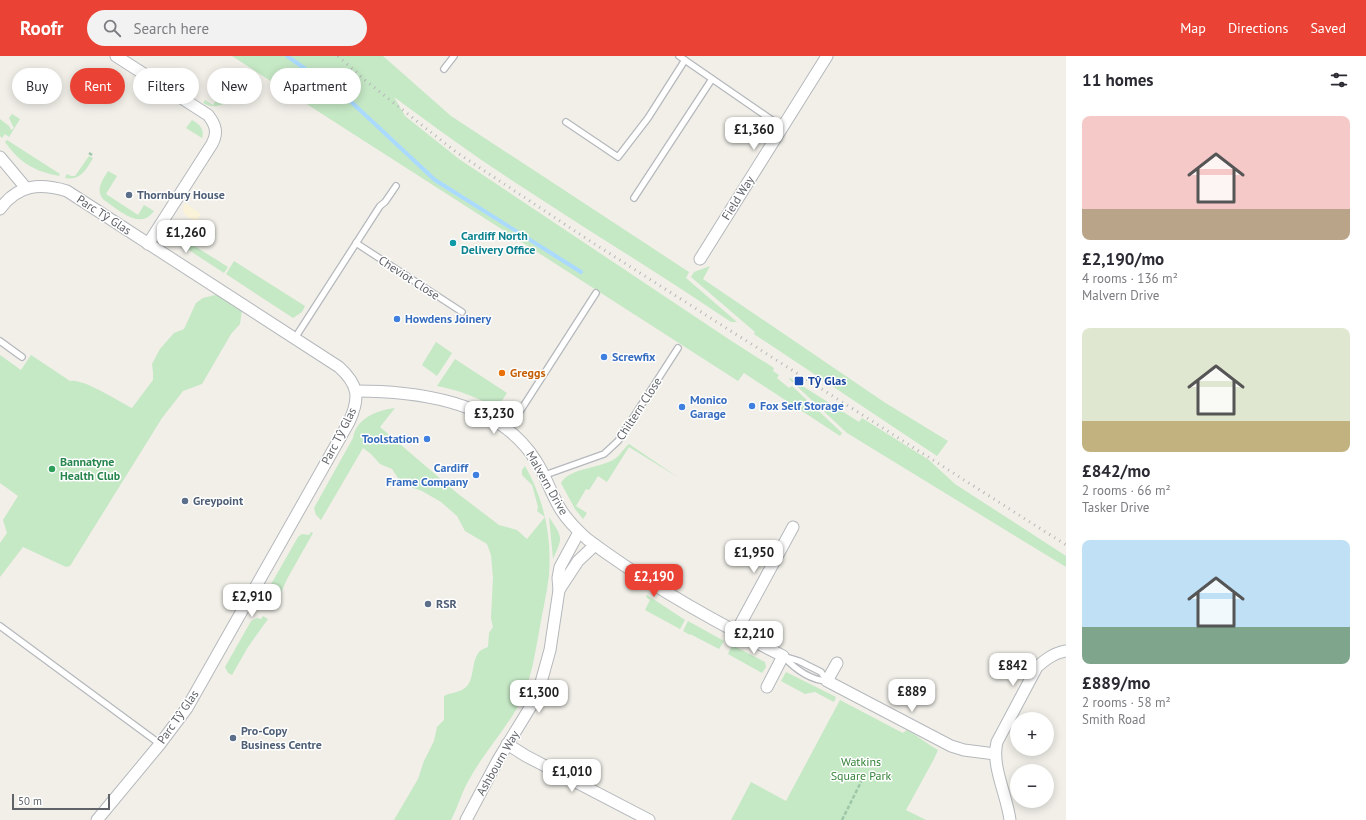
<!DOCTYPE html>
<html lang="en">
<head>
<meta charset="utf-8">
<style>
	:root { --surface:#fff; --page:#f2f2f3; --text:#2b2b33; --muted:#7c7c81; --accent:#ea4335 }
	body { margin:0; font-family:"PT Sans",sans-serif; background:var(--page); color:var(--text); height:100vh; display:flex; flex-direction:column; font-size:15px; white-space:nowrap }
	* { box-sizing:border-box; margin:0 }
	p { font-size:13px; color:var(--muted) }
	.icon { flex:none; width:22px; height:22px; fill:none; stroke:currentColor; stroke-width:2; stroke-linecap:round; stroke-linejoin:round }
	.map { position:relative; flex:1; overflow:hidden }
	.panel { display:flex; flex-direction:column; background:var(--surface); width:300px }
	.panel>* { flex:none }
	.banner { position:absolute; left:12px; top:12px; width:380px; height:36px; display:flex; gap:8px }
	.tools { position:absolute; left:1010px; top:656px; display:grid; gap:8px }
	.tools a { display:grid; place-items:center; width:44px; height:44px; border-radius:50%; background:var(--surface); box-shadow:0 2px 10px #0003; font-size:20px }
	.scale { position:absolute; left:12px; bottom:10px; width:98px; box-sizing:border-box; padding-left:4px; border:2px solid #5f6368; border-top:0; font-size:11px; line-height:14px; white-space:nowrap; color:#5f6368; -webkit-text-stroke:3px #fff; paint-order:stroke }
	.price { position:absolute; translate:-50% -34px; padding:0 9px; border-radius:8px; background:#fff; color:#222; font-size:13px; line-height:26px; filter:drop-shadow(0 1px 2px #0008) }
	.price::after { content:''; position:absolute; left:50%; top:24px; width:12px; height:9px; margin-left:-6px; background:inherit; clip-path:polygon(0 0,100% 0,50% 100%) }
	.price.selected { background:var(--accent); color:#fff }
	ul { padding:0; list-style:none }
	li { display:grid; align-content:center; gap:8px; height:212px; padding:0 16px }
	li span { display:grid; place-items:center; height:124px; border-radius:8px; color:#555 }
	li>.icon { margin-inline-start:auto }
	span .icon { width:72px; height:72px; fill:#fffc; stroke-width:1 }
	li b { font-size:17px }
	h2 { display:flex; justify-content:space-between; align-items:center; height:48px; padding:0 16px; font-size:17px }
	.pill { padding:0 14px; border-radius:18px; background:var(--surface); box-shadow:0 2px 10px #0003; font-size:14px; line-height:36px }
	.pill.selected { background:var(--accent); color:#fff }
	header { display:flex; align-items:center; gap:24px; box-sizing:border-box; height:56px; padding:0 20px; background:var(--accent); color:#fff }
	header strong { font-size:19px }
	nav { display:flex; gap:22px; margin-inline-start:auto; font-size:14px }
	.search { width:280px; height:36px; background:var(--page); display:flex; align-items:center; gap:10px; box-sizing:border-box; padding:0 14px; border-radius:22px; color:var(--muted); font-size:15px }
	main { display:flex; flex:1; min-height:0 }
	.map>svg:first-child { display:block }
</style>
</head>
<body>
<header>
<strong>Roofr</strong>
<div class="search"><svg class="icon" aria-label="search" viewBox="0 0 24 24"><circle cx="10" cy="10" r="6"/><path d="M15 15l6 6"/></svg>Search here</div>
<nav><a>Map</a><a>Directions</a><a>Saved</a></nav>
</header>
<main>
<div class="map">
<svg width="1066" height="764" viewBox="0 0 1066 764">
	<rect width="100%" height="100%" fill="#f1efe8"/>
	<g fill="#c5e8c5">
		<path d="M232 0H383L451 60 689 216 686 222 737 266H731C648 210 563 159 480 103 451 83 423 62 394 41L405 60 459 103 730 284 774 312 773 315 779 319 777 322 789 332 792 330 842 377 840 380 744 317 738 325Z"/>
		<path d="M224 37 232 42C224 50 213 53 203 47L205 44 213 49 220 38Z"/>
		<path d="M12 58 20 63 9 81 5 78 2 82 0 80V63L9 70 11 74 14 72 9 62Z"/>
		<path d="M192 64C199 68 205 73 202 82L186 72Z"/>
		<path d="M7 84 60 118 59 120C34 115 20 107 5 86Z"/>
		<path d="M89 100 93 102C86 114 80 125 65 122L67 118 71 120H75Z"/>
		<path d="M108 115 117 120 106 138 138 159 144 149 154 155C140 175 119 154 104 144 95 134 102 125 108 115Z"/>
		<path d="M175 171 189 179 185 184 228 211 224 217 175 185 172 176Z"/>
		<path d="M234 205 305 250 302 256 293 262 226 218Z"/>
		<path d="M710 210 703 223 884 346 948 385 937 400 754 278 755 276 691 221 694 216Z"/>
		<path d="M215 239 224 241 242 254 240 268 231 278 202 328 183 335 162 362 70 510 66 511 23 491 0 521V487L7 477 3 464 18 440 0 427V299L21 314 31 299 70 325C83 322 118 345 132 352L153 324V316L152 308 160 293 174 277 184 273 196 247 203 242Z"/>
		<path d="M436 286 452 297 437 320 422 309Z"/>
		<path d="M455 303 507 337 497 352C478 342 459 334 437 330Z"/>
		<path d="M790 322 859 366 862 362 929 404 955 428 1066 500V511L847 377 789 323Z"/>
		<path d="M395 352 380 371 457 437 499 469 517 474 527 483 545 461 537 455 538 451 532 429 522 419V414L525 410C544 443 552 481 549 519 547 538 542 557 539 576 535 597 532 618 524 638 511 668 486 693 470 722 462 735 458 751 451 764H394L418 723 424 705 434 685 437 671 444 664V640C451 636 461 637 467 630 475 621 471 604 480 595 482 593 486 592 488 591L489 577 493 571 491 562 493 522 491 499 487 488 465 475 457 460 441 446 422 435 402 428 392 413 380 408 371 398 363 392 321 464 316 459 314 452 353 382C356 362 378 354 395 352Z"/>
		<path d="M629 388 679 422 629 391 607 426 598 420 589 434 586 433 576 450 587 457 583 463 575 453 561 427C570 411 601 413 616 402 621 398 624 392 629 388Z"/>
		<path d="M549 461C563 482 563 481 553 503Z"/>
		<path d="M311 476 313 477 287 523 275 550 268 545 266 537 298 481 302 478 309 479Z"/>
		<path d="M647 539 685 564 680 573 645 554 650 544 646 541Z"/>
		<path d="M263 560 268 563 248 591 232 619 228 617 225 611 251 565 257 562 261 563Z"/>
		<path d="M688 565 724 585 719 593 690 578V579L683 575Z"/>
		<path d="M732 589 765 606 766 611 762 617 728 598Z"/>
		<path d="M786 616 836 641 834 646 815 636 805 638 781 625Z"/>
		<path d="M840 644 899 675 903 677 907 674C918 680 927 688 938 694L934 703 906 754 926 764H731L751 726 786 745Z"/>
	</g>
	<path fill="#fbf3d9" d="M185 147 201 158 196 166C188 161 179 158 185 147Z"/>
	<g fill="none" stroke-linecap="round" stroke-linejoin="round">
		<path stroke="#aadaff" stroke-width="4" d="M287 0 347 42 435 124 581 216"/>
		<g stroke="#b5b8bc" stroke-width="8">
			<g id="service">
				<path d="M679 0 782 71"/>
				<path d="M444 13 454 0"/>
				<path d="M566 66 618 101 648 62 685 4"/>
				<path d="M634 142 712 23"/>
				<path d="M356 187 462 256"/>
				<path d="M295 282 380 150 385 146 396 130"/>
				<path d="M0 285 22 301"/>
				<path d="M508 374 596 237"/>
				<path d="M545 419 604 398 618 385 678 292"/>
				<path d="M0 570 160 688"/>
				<path d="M783 600C795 613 809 624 827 625"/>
				<path d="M783 600 799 605 821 616 827 625"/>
			</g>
		</g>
		<g stroke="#b5b8bc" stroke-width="13">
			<g id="minor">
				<path d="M116 0 208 59C216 69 218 77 212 88L148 188"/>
				<path d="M0 101 26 132"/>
				<path d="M0 153C18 128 40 127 67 135L339 311C359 329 360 342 349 366L187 652 160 688 97 764"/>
				<path d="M700 203 827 0"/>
				<path d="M356 335C419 335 500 346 536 405 546 420 551 438 561 454 568 465 577 474 587 483 648 529 715 566 783 600L767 631"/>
				<path d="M753 495 773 507"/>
				<path d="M559 534 578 505 595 489"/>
				<path d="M736 576 793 471"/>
				<path d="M837 607 827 625 951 690 964 694 995 698"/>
				<path d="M507 688 526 700 649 764"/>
				<path d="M466 764 498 704 531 650 540 630 550 594 559 534 558 522 560 511 579 476"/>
				<path d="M1010 764C1007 739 991 710 997 686L1037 611C1046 603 1054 597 1066 595"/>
			</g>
		</g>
		<g stroke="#9cc7a9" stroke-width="2.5" stroke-dasharray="4 2" stroke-linecap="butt">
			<path d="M89 97 92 99"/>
			<path d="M842 764 863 722"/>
		</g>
		<use href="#service" stroke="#fff" stroke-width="5.5"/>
		<use href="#minor" stroke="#fff" stroke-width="11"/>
		<path stroke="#b6b7b8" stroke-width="3" stroke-dasharray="1 5" stroke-linecap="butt" d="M338 0 366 25 456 96 590 185 1066 489"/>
	</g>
	<g fill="#5c6f8a" stroke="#fff" stroke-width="1.5">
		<circle cx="129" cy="139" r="4"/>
		<circle cx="185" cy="445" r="4"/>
		<circle cx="428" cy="548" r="4"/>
		<circle cx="233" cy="682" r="4"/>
	</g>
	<circle fill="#0f9aa8" stroke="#fff" stroke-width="1.5" cx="453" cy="187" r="4"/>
	<g fill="#3f7fe0" stroke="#fff" stroke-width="1.5">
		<circle cx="397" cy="263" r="4"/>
		<circle cx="604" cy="301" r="4"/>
		<circle cx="752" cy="350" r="4"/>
		<circle cx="682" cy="351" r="4"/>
		<circle cx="427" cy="383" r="4"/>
		<circle cx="476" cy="419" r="4"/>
	</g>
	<circle fill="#e8710a" stroke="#fff" stroke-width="1.5" cx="502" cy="317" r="4"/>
	<rect fill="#1a4fb4" stroke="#fff" stroke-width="1.5" x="794" y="320" width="10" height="10" rx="2"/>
	<circle fill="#2e9e5b" stroke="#fff" stroke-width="1.5" cx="52" cy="413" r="4"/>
	<g text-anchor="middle" stroke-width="3" stroke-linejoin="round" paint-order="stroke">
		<g font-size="12" font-weight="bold" fill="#4e5e75" stroke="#fff" text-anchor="start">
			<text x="137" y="143">Thornbury House</text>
			<text x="193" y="449">Greypoint</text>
			<text x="436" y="552">RSR</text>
			<text x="241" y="679">Pro-Copy<tspan x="241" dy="14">Business Centre</tspan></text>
		</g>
		<g font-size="12" fill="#5f6368" stroke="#fff">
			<text transform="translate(738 142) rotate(-58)" y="4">Field Way</text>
			<text transform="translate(104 159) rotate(33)" y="4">Parc Tŷ Glas</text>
			<text transform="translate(409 222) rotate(33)" y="4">Cheviot Close</text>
			<text transform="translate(639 353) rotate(-57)" y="4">Chiltern Close</text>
			<text transform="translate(339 380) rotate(-63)" y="4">Parc Tŷ Glas</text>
			<text transform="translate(547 427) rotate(60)" y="4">Malvern Drive</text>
			<text transform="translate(178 661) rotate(-55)" y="4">Parc Tŷ Glas</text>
			<text transform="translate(498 707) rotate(-60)" y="4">Ashbourn Way</text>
		</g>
		<g font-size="12" font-weight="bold" fill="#0d838f" stroke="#fff" text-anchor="start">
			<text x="461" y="184">Cardiff North<tspan x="461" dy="14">Delivery Office</tspan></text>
		</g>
		<g font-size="12" font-weight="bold" fill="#366cbe" stroke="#fff" text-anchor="start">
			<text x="405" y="267">Howdens Joinery</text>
			<text x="612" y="305">Screwfix</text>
			<text x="690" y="348">Monico<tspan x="690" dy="14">Garage</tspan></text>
			<text x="760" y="354">Fox Self Storage</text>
			<text x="419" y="387" text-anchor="end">Toolstation</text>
			<text x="468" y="416" text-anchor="end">Cardiff<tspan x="468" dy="14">Frame Company</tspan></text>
		</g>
		<g font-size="12" font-weight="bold" fill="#c56008" stroke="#fff" text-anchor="start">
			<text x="510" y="321">Greggs</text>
		</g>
		<g font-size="12" font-weight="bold" fill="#164399" stroke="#fff" text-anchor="start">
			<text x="808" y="329">Tŷ Glas</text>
		</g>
		<g font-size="12" font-weight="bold" fill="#27864d" stroke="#fff" text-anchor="start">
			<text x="60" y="410">Bannatyne<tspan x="60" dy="14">Health Club</tspan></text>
		</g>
		<g font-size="12" fill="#348238" stroke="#fff">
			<text x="861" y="710">Watkins<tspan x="861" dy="14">Square Park</tspan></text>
		</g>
	</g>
</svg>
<div class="tools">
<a>+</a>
<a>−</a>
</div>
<div class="scale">50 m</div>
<b class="price" style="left:754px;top:95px">£1,360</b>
<b class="price" style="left:186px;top:198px">£1,260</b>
<b class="price" style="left:494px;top:379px">£3,230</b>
<b class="price" style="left:754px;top:518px">£1,950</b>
<b class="price selected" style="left:654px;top:542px">£2,190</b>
<b class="price" style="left:252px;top:562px">£2,910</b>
<b class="price" style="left:754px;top:599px">£2,210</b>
<b class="price" style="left:1013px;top:631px">£842</b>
<b class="price" style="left:912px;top:657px">£889</b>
<b class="price" style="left:539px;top:658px">£1,300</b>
<b class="price" style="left:572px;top:737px">£1,010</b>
<div class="banner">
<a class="pill">Buy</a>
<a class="pill selected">Rent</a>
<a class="pill">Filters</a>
<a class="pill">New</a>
<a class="pill">Apartment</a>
</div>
</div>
<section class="panel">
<h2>11 homes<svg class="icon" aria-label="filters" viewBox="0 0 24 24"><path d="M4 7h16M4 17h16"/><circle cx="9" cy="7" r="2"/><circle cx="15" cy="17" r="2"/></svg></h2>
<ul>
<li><span style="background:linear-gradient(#f6c9c9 75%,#b9a48a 0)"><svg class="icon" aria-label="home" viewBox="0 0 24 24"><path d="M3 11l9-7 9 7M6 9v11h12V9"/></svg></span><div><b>£2,190/mo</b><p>4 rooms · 136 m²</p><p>Malvern Drive</p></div></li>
<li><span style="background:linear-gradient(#dfe7d0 75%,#c2b280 0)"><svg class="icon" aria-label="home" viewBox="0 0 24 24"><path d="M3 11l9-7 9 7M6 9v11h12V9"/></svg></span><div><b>£842/mo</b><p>2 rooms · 66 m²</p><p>Tasker Drive</p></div></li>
<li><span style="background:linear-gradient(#bfe0f5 70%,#7fa58c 0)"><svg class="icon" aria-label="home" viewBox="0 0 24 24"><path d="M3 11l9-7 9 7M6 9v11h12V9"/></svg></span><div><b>£889/mo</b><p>2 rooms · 58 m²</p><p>Smith Road</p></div></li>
</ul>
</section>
</main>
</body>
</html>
